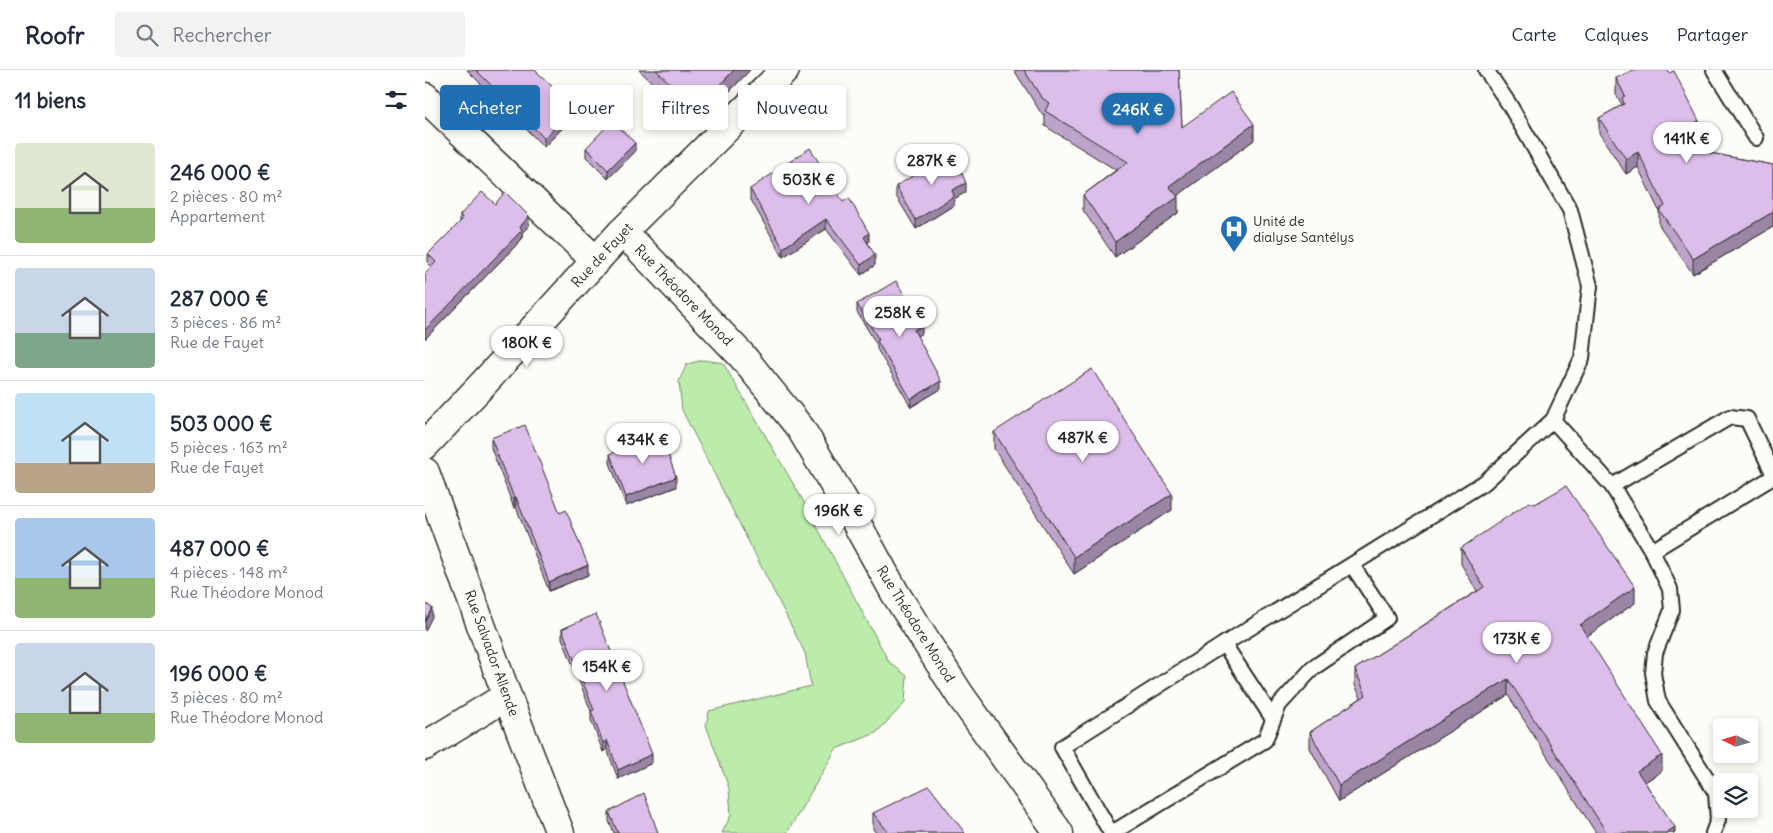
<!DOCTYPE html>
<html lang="fr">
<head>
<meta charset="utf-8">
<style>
	:root { --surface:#fff; --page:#f2f2f3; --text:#1f2937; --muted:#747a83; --line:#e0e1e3; --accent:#1f6fb2 }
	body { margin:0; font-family:Delius,sans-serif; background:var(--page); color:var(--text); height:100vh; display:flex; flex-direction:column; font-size:19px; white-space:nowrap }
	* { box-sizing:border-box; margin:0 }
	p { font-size:16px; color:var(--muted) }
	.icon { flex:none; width:28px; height:28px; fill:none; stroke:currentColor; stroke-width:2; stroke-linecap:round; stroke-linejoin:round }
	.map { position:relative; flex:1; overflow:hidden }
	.sheet { display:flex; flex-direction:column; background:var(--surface); width:425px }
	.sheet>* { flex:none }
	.top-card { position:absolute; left:15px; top:15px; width:475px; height:45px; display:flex; gap:10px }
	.needle { width:32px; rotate:275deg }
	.buttons { position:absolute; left:1288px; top:648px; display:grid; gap:10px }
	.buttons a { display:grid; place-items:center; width:45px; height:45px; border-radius:5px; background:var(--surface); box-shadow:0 2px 8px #0003; font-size:25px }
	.price { position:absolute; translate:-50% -42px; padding:0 11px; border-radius:18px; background:#fff; color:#222; font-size:16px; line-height:32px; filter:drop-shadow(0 1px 2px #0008) }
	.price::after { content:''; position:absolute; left:50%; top:30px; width:15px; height:11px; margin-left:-8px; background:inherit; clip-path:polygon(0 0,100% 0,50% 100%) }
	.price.active { background:var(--accent); color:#fff }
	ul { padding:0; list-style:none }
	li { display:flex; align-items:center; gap:15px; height:125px; padding:0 15px }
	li+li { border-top:1px solid var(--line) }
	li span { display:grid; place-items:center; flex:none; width:140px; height:100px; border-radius:5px; color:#555 }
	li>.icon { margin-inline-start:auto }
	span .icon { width:60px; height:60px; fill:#fffc; stroke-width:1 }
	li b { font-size:21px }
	h2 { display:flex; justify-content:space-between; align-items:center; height:60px; padding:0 15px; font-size:21px }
	.chip { padding:0 18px; border-radius:5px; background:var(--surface); box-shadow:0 2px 8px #0003; font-size:18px; line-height:45px }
	.chip.active { background:var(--accent); color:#fff }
	header { display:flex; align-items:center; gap:30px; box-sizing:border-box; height:70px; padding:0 25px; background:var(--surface); border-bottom:1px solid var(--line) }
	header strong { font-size:24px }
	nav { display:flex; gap:28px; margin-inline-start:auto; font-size:18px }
	.search { width:350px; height:45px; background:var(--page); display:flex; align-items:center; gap:12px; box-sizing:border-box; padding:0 18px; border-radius:5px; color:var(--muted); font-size:19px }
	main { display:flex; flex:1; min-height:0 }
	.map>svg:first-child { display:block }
</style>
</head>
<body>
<header>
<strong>Roofr</strong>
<div class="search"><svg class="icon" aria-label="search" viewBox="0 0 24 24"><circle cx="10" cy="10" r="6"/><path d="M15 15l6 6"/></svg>Rechercher</div>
<nav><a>Carte</a><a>Calques</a><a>Partager</a></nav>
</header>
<main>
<section class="sheet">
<h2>11 biens<svg class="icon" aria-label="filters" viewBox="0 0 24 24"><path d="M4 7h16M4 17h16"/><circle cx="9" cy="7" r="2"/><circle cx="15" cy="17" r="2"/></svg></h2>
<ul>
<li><span style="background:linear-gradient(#dfe7d0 65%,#8fb573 0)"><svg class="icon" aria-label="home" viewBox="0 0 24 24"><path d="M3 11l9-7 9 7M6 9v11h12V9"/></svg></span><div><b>246 000 €</b><p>2 pièces · 80 m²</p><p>Appartement</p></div></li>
<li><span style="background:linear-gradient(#c9d6e8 65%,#7fa58c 0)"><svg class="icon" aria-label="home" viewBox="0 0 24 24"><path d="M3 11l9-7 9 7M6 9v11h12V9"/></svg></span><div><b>287 000 €</b><p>3 pièces · 86 m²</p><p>Rue de Fayet</p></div></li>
<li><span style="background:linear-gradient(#bfe0f5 70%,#b9a48a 0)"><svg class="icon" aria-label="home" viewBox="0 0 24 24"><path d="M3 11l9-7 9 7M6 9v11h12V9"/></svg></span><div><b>503 000 €</b><p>5 pièces · 163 m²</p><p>Rue de Fayet</p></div></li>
<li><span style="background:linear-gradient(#a9c7e8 60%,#8fb573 0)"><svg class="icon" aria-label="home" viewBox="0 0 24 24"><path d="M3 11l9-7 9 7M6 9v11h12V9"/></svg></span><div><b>487 000 €</b><p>4 pièces · 148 m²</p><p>Rue Théodore Monod</p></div></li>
<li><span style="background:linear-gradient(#c9d6e8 70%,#8fb573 0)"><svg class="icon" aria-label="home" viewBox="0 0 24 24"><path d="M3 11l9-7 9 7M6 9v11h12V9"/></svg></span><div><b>196 000 €</b><p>3 pièces · 80 m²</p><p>Rue Théodore Monod</p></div></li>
</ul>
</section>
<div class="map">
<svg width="1348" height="763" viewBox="0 0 1348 763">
	<rect width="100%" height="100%" fill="#fdfcf7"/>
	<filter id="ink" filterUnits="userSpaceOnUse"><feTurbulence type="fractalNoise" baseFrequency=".02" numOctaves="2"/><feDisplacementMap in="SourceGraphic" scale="10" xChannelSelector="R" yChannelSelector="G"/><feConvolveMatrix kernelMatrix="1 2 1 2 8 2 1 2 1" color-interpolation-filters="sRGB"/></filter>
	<g filter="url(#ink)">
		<path fill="#bcecab" stroke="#748c6b" d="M279 290 298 293 376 427 464 592 482 606 480 633 451 663 411 679 362 763H297L306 745 304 718 281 655 284 641 386 616 380 583 257 340 254 311 262 294Z"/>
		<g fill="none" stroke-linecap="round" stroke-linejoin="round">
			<g stroke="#2b2b2b" stroke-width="18">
				<g id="service">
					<path d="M1289 0 1331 68"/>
					<path d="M1128 350 1187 416 1227 481 1348 407"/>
					<path d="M1187 416 1305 347 1322 349 1348 403"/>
					<path d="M1227 481 1245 519 1247 540 1230 583 1228 603 1233 631 1291 723 1293 750 1288 763"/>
					<path d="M799 574 848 649"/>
					<path d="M686 763 637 677 799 574 1060 412 1128 350 1157 288 1165 216 1145 140 1084 34 1061 0"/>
					<path d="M687 763 840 670 854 635 888 598 962 548 927 495"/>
				</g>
			</g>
			<g stroke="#2b2b2b" stroke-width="31">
				<g id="minor">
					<path d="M0 27 171 191"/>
					<path d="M196 163 212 176 317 286 376 359 427 445 470 523 535 625 634 763"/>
					<path d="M0 402 82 626 135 763"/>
					<path d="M0 676 82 626"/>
				</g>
			</g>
			<g stroke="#2b2b2b" stroke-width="31">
				<path id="secondary" d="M0 375 58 314 196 163 360 0"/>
			</g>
			<use href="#service" stroke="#fdfcf7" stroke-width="14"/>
			<use href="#minor" stroke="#fdfcf7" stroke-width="28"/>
			<use href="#secondary" stroke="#fdfcf7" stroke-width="28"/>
		</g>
		<g fill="#bea3ca" stroke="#2b2b2b">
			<path d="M42 0H110L149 46 119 77Z"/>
			<path d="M214 0H325L272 55Z"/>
			<path d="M589 0H754L757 57 829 70 752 126 753 143 690 187 658 140V125L691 100 620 56V46L616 43Z"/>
			<path d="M1191 8 1274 66 1253 77 1348 95V157L1268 204 1234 155V141L1213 97 1201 104 1174 63V48L1197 35 1191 24Z"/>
			<path d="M161 78 210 82 183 109 161 87Z"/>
			<path d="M471 116 541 122 529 129V135L491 159 471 126Z"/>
			<path d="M325 119 418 132 444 172 443 173 450 195 436 205 401 159 358 187 325 128Z"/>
			<path d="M70 134 104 156 97 163V169L0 269V204L7 197 3 193V184L35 152V145Z"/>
			<path d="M432 234 497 263 492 266 516 319 486 337 452 279V275L432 242Z"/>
			<path d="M569 362 747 440 649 504 569 379Z"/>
			<path d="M66 368 135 443 163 505 124 521 91 437 89 438 66 378Z"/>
			<path d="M185 384 251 417 201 436 185 393Z"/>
			<path d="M1036 478 1210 533 1162 566 1237 701 1220 712 1250 763H1171L1083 625 914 731 885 678V662L936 628 930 615V599L1052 521 1036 494Z"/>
			<path d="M137 559 227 693 193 709 182 679 178 682 166 650V641L137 568Z"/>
			<path d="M184 742 233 763H189L184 751Z"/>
			<path d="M448 743 540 763H451L448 759Z"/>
		</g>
		<g fill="#9b85a4" stroke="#2b2b2b">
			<path d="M309 0H325L272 55V39Z"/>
			<path d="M149 37V46L119 77V68Z"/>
			<path d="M1274 51V66L1232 88V73Z"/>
			<path d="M829 54V70L744 132V116Z"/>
			<path d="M210 73V82L183 109V100Z"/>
			<path d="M1213 82V97L1201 104V89Z"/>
			<path d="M541 113V122L529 129V135L491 159V150L527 120Z"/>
			<path d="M753 127V143L690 187V172Z"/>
			<path d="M1348 142V157L1268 204V189Z"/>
			<path d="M104 146V156L97 163V169L0 269V260Z"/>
			<path d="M401 149V159L358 187V178Z"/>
			<path d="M444 163V172L439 176V167Z"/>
			<path d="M450 185V195L436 205V195Z"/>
			<path d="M497 255V263L489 268V260Z"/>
			<path d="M516 311V319L486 337V329Z"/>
			<path d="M251 407V417L201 436V427Z"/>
			<path d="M747 424V440L649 504V487Z"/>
			<path d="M91 427V437L89 438V428Z"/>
			<path d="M163 495V505L124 521V512Z"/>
			<path d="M1210 517V533L1155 571V555Z"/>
			<path d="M7 538V547L0 561V551Z"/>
			<path d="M1083 609V625L914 731V715Z"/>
			<path d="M182 670V679L178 682V673Z"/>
			<path d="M227 684V693L193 709V700Z"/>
			<path d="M1237 685V701L1212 717V701Z"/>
			<path d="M1250 757V763H1241Z"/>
		</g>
		<g fill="#ddbeeb" stroke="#2b2b2b">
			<path d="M51 0H110L149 37 119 68Z"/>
			<path d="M231 0H309L272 39Z"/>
			<path d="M599 0H754L757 57 806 22 829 54 744 116 753 127 690 172 658 125 703 92 620 41 624 33 616 27Z"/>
			<path d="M1208 0H1242L1244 3 1249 1 1274 51 1232 73 1348 95V142L1268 189 1234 140 1240 136 1213 82 1201 89 1174 48 1199 34 1197 28 1200 26 1191 8Z"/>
			<path d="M187 51 210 73 183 100 161 78Z"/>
			<path d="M385 78 418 132 424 128 444 163 439 167 450 185 436 195 401 149 358 178 325 119Z"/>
			<path d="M528 82 541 113 527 120 529 126 491 150 471 116Z"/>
			<path d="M57 122 70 134 80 122 104 146 95 157 97 160 0 260V204L11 192 3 184 38 149 35 145Z"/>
			<path d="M471 211 497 255 489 260 516 311 486 329 452 271 454 270 432 234Z"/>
			<path d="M667 299 747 424 649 487 569 362Z"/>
			<path d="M100 355 135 443 141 440 163 495 124 512 91 427 89 428 66 368Z"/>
			<path d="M236 364 251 407 201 427 185 384Z"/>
			<path d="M1141 416 1210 517 1155 555 1237 685 1212 701 1250 757 1241 763H1182L1083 609 914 715 885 662 941 625 930 599 1059 517 1036 478 1104 432 1110 434Z"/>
			<path d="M0 533 7 538 0 551Z"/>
			<path d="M171 544 227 684 193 700 182 670 178 673 166 641 169 640 137 559Z"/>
			<path d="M504 716 540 763H464L448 743Z"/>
			<path d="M219 723 233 763H193L184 742Z"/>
		</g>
	</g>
	<defs>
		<g id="hospital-pin" transform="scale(1.4375)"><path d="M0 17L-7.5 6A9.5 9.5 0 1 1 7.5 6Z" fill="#1f6fb2" stroke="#fdfcf7"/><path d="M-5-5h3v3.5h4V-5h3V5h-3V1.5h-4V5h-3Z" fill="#fff"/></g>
	</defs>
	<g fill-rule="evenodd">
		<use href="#hospital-pin" x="809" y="159"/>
	</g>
	<g text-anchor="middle" stroke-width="4" stroke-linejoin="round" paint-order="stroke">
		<g font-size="14" fill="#2b2b2b" stroke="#fdfcf7" text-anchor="start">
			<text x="828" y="156">Unité de<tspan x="828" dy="16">dialyse Santélys</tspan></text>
		</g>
		<g font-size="14" fill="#2b2b2b" stroke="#fdfcf7">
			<text transform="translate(177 185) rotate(-47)" y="5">Rue de Fayet</text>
			<text transform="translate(259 225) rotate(46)" y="5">Rue Théodore Monod</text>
			<text transform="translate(491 554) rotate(58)" y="5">Rue Théodore Monod</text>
			<text transform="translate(67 583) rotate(70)" y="5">Rue Salvador Allende</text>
		</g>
	</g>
</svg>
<div class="buttons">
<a><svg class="needle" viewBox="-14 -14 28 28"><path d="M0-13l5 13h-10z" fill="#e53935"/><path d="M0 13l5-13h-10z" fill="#747a83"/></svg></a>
<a><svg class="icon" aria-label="layers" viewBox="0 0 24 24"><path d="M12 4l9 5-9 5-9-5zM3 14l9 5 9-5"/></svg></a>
</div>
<b class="price active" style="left:713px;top:65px">246K €</b>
<b class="price" style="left:1262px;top:94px">141K €</b>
<b class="price" style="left:507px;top:116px">287K €</b>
<b class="price" style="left:384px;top:135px">503K €</b>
<b class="price" style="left:475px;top:268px">258K €</b>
<b class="price" style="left:102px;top:298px">180K €</b>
<b class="price" style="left:658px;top:393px">487K €</b>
<b class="price" style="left:218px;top:395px">434K €</b>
<b class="price" style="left:414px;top:466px">196K €</b>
<b class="price" style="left:1092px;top:594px">173K €</b>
<b class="price" style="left:182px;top:622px">154K €</b>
<div class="top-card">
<a class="chip active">Acheter</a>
<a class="chip">Louer</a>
<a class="chip">Filtres</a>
<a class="chip">Nouveau</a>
</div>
</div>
</main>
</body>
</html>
